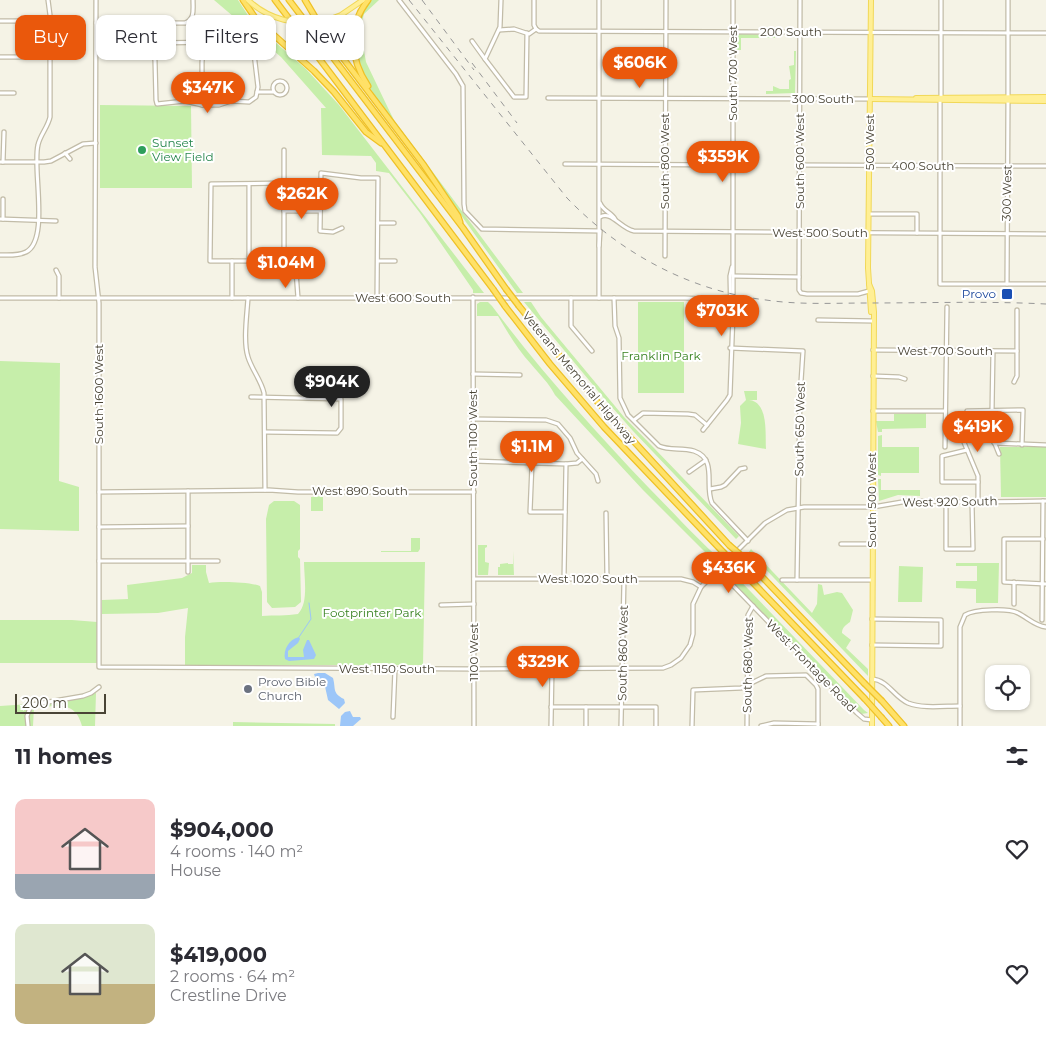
<!DOCTYPE html>
<html lang="en">
<head>
<meta charset="utf-8">
<style>
	:root { --surface:#fff; --page:#f2f2f3; --text:#2b2b33; --muted:#7c7c81; --accent:#ea580c }
	body { margin:0; font-family:Montserrat,sans-serif; background:var(--page); color:var(--text); height:100vh; display:flex; flex-direction:column; font-size:19px; white-space:nowrap }
	* { box-sizing:border-box; margin:0 }
	p { font-size:16px; color:var(--muted) }
	.icon { flex:none; width:28px; height:28px; fill:none; stroke:currentColor; stroke-width:2; stroke-linecap:round; stroke-linejoin:round }
	.map { position:relative; height:726px; overflow:hidden }
	.side { display:flex; flex-direction:column; background:var(--surface); flex:1 }
	.side>* { flex:none }
	.guide { position:absolute; left:15px; top:15px; width:500px; height:45px; display:flex; gap:10px }
	.buttons { position:absolute; left:985px; top:665px; display:grid; gap:10px }
	.buttons a { display:grid; place-items:center; width:45px; height:45px; border-radius:10px; background:var(--surface); box-shadow:0 1px 4px #0004; font-size:25px }
	.scale { position:absolute; left:15px; bottom:12px; width:91px; box-sizing:border-box; padding-left:5px; border:2px solid #494435; border-top:0; font-size:14px; line-height:18px; white-space:nowrap; color:#494435; -webkit-text-stroke:4px #fff; paint-order:stroke }
	.price { position:absolute; translate:-50% -42px; padding:0 11px; border-radius:18px; background:var(--accent); color:#fff; font-size:16px; line-height:32px; filter:drop-shadow(0 1px 2px #0008) }
	.price::after { content:''; position:absolute; left:50%; top:30px; width:15px; height:11px; margin-left:-8px; background:inherit; clip-path:polygon(0 0,100% 0,50% 100%) }
	.price.current { background:#222; color:#fff }
	ul { padding:0; list-style:none }
	li { display:flex; align-items:center; gap:15px; height:125px; padding:0 15px }
	li span { display:grid; place-items:center; flex:none; width:140px; height:100px; border-radius:10px; color:#555 }
	li>.icon { margin-inline-start:auto }
	span .icon { width:60px; height:60px; fill:#fffc; stroke-width:1 }
	li b { font-size:21px }
	h2 { display:flex; justify-content:space-between; align-items:center; height:60px; padding:0 15px; font-size:21px }
	.chip { padding:0 18px; border-radius:10px; background:var(--surface); box-shadow:0 1px 4px #0004; font-size:18px; line-height:45px }
	.chip.current { background:var(--accent); color:#fff }
	.map>svg:first-child { display:block }
</style>
</head>
<body>
<div class="map">
<svg width="1046" height="726" viewBox="0 0 1046 726">
	<rect width="100%" height="100%" fill="#f5f3e6"/>
	<g fill="#c6eeaa">
		<path d="M214 0H238L253 23 306 69 339 105 484 293H473V290L420 213 389 173 376 171V163L371 156 322 155 321 108H326L281 57Z"/>
		<path d="M371 0H379L364 14 360 28 366 62 388 108 394 120 523 293H517C483 246 446 194 411 145 394 122 368 91 359 65 351 43 357 18 371 0Z"/>
		<path d="M737 34 775 35V38H741V50H736V36Z"/>
		<path d="M794 51H796L795 93 766 94V91H773V86L780 89H789V80L791 79 789 66 794 65Z"/>
		<path d="M100 105 191 106 192 188H100Z"/>
		<path d="M480 302H488L492 306C540 370 594 430 649 488 673 512 697 539 721 560L717 564 643 490 555 395C549 383 540 375 531 364 518 350 508 333 498 316H477V304Z"/>
		<path d="M524 302H531L541 317 624 417 739 536 736 539 633 431 603 397Z"/>
		<rect x="638" y="302" width="46" height="91"/>
		<path d="M0 361 60 363 59 481 79 487V531L0 529Z"/>
		<path d="M744 391H757V400H749C769 402 765 435 766 449L738 444 741 423 740 406 746 400Z"/>
		<path d="M926 413V428L882 429V432H878L876 421H894V414Z"/>
		<path d="M882 435V447H919V473H881V476L878 475V436Z"/>
		<path d="M1000 447H1046V497H1001Z"/>
		<path d="M878 479H881V490H920V496L898 495 879 501Z"/>
		<path d="M323 496V511H311V497Z"/>
		<path d="M274 501H294L300 505V549L298 551V557L300 559 301 602 295 607 272 608 267 602 266 519 269 505Z"/>
		<path d="M411 538H420V549L418 552H381V551H411Z"/>
		<path d="M478 545H487V547L485 548V562L489 563 488 575H478Z"/>
		<path d="M751 549 812 613 817 604 818 584 822 585 824 595 837 592 842 593 853 610 850 622C846 625 842 627 842 633L851 640 846 648 868 669V676L749 552Z"/>
		<path d="M513 551 514 575H498V567H500V564L508 563V567V564H513Z"/>
		<path d="M304 562H425L423 665H185V637L188 608 158 613 102 614V600L128 599 127 585 182 578 192 573V565H206V572L209 583C220 581 250 582 260 586L262 592V616C274 615 286 616 298 614 309 603 304 577 304 562Z"/>
		<path d="M956 563H999L998 603H976V589L956 588V581H977V566H956Z"/>
		<path d="M899 566 923 567 922 602H898Z"/>
		<path d="M727 567 864 710 868 713 861 714 724 573V570Z"/>
		<path d="M0 620H72L97 622V663H0Z"/>
		<path d="M96 693 95 726H82C75 699 57 707 34 707L33 726H0V706L59 702Z"/>
		<path d="M233 722 335 724V726H233Z"/>
	</g>
	<g fill="#9cc6f8">
		<path d="M299 637 300 639 298 643 288 651V657H304L303 650 307 640H309L316 655 314 659 289 661 285 659C283 650 289 639 299 637Z"/>
		<path d="M318 673H325L333 678C336 689 332 693 344 699L345 703 339 709 328 700 324 682 315 677 314 674Z"/>
		<path d="M350 711 353 717H360L361 719 353 726H340L341 716 345 712Z"/>
	</g>
	<g fill="none" stroke-linecap="round" stroke-linejoin="round">
		<path stroke="#9cc6f8" stroke-width="1" d="M299 637 311 619 309 603"/>
		<g stroke="#c2bca8" stroke-width="5.5">
			<g id="minor">
				<path d="M96 0 95 267 99 303V667L474 669 663 668 671 665 681 658 690 645 693 634V604L701 587 765 523 787 510 804 507H873L908 501 972 502 1046 501"/>
				<path d="M399 0 456 74 463 86 464 204 465 211 482 229 600 231"/>
				<path d="M501 0 500 27 485 59 514 97H526L527 33"/>
				<path d="M534 0V25L536 29"/>
				<path d="M800 0 799 290 801 293 807 294H858L869 291"/>
				<path d="M0 21H50"/>
				<path d="M153 22C153 35 153 48 155 61L156 100 157 104 185 101 202 105H219L231 101 249 102 256 97 258 87 253 45H229L220 42 154 43"/>
				<path d="M96 23H185C195 19 193 10 193 0"/>
				<path d="M536 29 539 31 1046 33"/>
				<path d="M499 30 514 29 529 34 536 29"/>
				<path d="M472 41 485 59"/>
				<path d="M129 56H154"/>
				<path d="M0 57H50"/>
				<circle cx="280" cy="88" r="7"/>
				<path d="M257 92H273"/>
				<path d="M0 93H14"/>
				<path d="M941 97V0"/>
				<path d="M1008 97V0"/>
				<path d="M548 98 870 99"/>
				<path d="M940 101V284H1046"/>
				<path d="M202 105V63L203 43"/>
				<path d="M284 150V252L287 260 296 271 298 298"/>
				<path d="M65 153 70 159"/>
				<path d="M0 162H44L51 161 83 144 96 143"/>
				<path d="M3 162 4 132"/>
				<path d="M565 164 732 165"/>
				<path d="M800 165 1046 166"/>
				<path d="M284 183 211 184 210 261H270L285 256"/>
				<path d="M249 184V261"/>
				<path d="M600 203C603 211 611 212 615 219"/>
				<path d="M284 211H320"/>
				<path d="M869 214H917V233"/>
				<path d="M600 217C611 210 621 229 634 231L1046 234"/>
				<path d="M0 219 56 221"/>
				<path d="M3 219V199"/>
				<path d="M378 223H394"/>
				<path d="M342 228 333 232 320 231 321 173 361 178H378L377 298"/>
				<path d="M599 246 600 232"/>
				<path d="M0 255C9 255 18 256 26 252 50 240 32 168 38 145 40 135 48 127 50 117V15L48 0"/>
				<path d="M665 256 666 0"/>
				<path d="M232 261V298"/>
				<path d="M378 261H395"/>
				<path d="M56 270 59 276V298"/>
				<path d="M733 276 799 277"/>
				<path d="M1007 284 1008 101"/>
				<path d="M473 297 474 726"/>
				<path d="M0 298H685L733 300"/>
				<path d="M248 298C247 315 243 341 248 357 252 370 261 380 264 393L265 490"/>
				<path d="M571 298V326L592 351"/>
				<path d="M599 298V0"/>
				<path d="M614 298 615 326 619 338 620 398 628 415 659 446C670 451 682 447 694 451 718 459 704 486 712 503L748 541"/>
				<path d="M716 298 732 297"/>
				<path d="M818 320 873 321"/>
				<path d="M731 321 730 276 732 267"/>
				<path d="M730 348 803 351 800 397 797 580"/>
				<path d="M873 350 1017 351"/>
				<path d="M993 351 992 411 989 430 994 443 1046 445"/>
				<path d="M473 374 520 375"/>
				<path d="M873 376 899 377 905 379"/>
				<path d="M1014 382 1017 376V310"/>
				<path d="M251 397 341 399V428L337 433 265 432"/>
				<path d="M873 411H945"/>
				<path d="M473 419 546 420 558 424 570 438 577 453 596 474 598 481"/>
				<path d="M634 420 643 413 688 414 695 415 707 425"/>
				<path d="M703 430 727 400 730 395 733 315V0"/>
				<path d="M949 430H963"/>
				<path d="M995 444 999 454"/>
				<path d="M945 447 947 307"/>
				<path d="M967 450 942 456V482H978"/>
				<path d="M473 461 566 464 577 463 582 459"/>
				<path d="M532 464 530 512H565"/>
				<path d="M689 472 706 460"/>
				<path d="M710 489 721 487 725 485 740 469 745 468"/>
				<path d="M188 491V572"/>
				<path d="M99 492 269 490 298 492H474"/>
				<path d="M946 502V549H973L972 502"/>
				<path d="M978 502V476L963 440 967 411 1023 410 1022 445"/>
				<path d="M606 513 607 579"/>
				<path d="M99 527 188 526"/>
				<path d="M1043 539H1004V582L1046 584"/>
				<path d="M841 544H872"/>
				<path d="M99 561H218"/>
				<path d="M718 570 857 713 864 719 872 720"/>
				<path d="M474 579H681L693 582 701 587"/>
				<path d="M564 579 566 464"/>
				<path d="M782 580H872"/>
				<path d="M1014 604V582"/>
				<path d="M441 605 474 604"/>
				<path d="M1042 620 1043 501"/>
				<path d="M872 645 941 646V620L872 619"/>
				<path d="M872 679C888 680 894 697 908 703 923 709 944 706 960 706"/>
				<path d="M551 707H656V726"/>
				<path d="M393 717 395 669"/>
				<path d="M28 726 27 716 31 705 83 696 91 693 99 687"/>
				<path d="M551 726 552 669"/>
				<path d="M586 726V707"/>
				<path d="M621 726 624 579"/>
				<path d="M692 726 693 690 741 688 766 676 806 675 816 685 818 689V726"/>
				<path d="M747 726 748 615 753 606"/>
				<path d="M761 726 774 723 818 724"/>
				<path d="M960 726V627L965 615C974 609 1009 608 1018 613 1028 618 1035 626 1046 627"/>
			</g>
		</g>
		<g stroke="#f1d858" stroke-width="6">
			<g id="major">
				<path d="M871 0 868 268 871 312"/>
				<path d="M325 21 341 15 363 0"/>
				<path d="M916 98 1046 97"/>
				<path d="M870 99 1046 101"/>
				<path d="M869 284 872 291 874 312 872 726"/>
			</g>
		</g>
		<g stroke="#efc126" stroke-width="7">
			<g id="highway">
				<path d="M243 0 256 19 314 71 334 92 366 132 381 143"/>
				<path d="M275 0 493 289"/>
				<path d="M289 0 463 228 506 289"/>
				<path d="M305 0 327 37 423 164 458 216 460 222"/>
				<path d="M368 86C350 59 347 27 368 0"/>
				<path d="M505 306 550 364 604 427 723 552"/>
				<path d="M519 306 593 397 729 545"/>
				<path d="M744 558 864 683"/>
				<path d="M736 565 864 698"/>
				<path d="M882 701 904 726"/>
				<path d="M882 718 889 726"/>
			</g>
		</g>
		<use href="#minor" stroke="#fff" stroke-width="3"/>
		<use href="#major" stroke="#ffef95" stroke-width="4"/>
		<use href="#highway" stroke="#ffe167" stroke-width="4.5"/>
		<g stroke="#979797" stroke-width="1" stroke-dasharray="6 6" stroke-linecap="butt">
			<path d="M409 0 567 198C620 253 690 291 766 300 799 305 834 303 868 303 927 303 987 301 1046 304"/>
			<path d="M422 0 474 70"/>
			<path d="M472 63 517 123"/>
		</g>
		<g stroke="#f1d858" stroke-width="6" stroke-linecap="butt">
			<path id="major-bridge" d="M248 0C269 20 297 26 325 21"/>
		</g>
		<g stroke="#efc126" stroke-width="7" stroke-linecap="butt">
			<g id="highway-bridge">
				<path d="M493 289 505 306"/>
				<path d="M506 289 519 306"/>
				<path d="M729 545 744 558"/>
				<path d="M723 552 736 565"/>
				<path d="M864 683 882 701"/>
				<path d="M864 698 882 718"/>
			</g>
		</g>
		<use href="#major-bridge" stroke="#ffef95" stroke-width="4"/>
		<use href="#highway-bridge" stroke="#ffe167" stroke-width="4.5"/>
	</g>
	<circle fill="#2e9e5b" stroke="#fff" stroke-width="2" cx="142" cy="150" r="5"/>
	<rect fill="#1a4fb4" stroke="#fff" stroke-width="2" x="1001" y="288" width="12" height="12" rx="2.5"/>
	<circle fill="#6b7280" stroke="#fff" stroke-width="2" cx="248" cy="689" r="5"/>
	<g text-anchor="middle" stroke-width="4" stroke-linejoin="round" paint-order="stroke">
		<g font-size="12" fill="#494435" stroke="#fff">
			<text x="791" y="36">200 South</text>
			<text transform="translate(733 73) rotate(-90)" y="4">South 700 West</text>
			<text x="823" y="103">300 South</text>
			<text transform="translate(870 142) rotate(-90)" y="4">500 West</text>
			<text transform="translate(665 161) rotate(-90)" y="4">South 800 West</text>
			<text transform="translate(800 161) rotate(-90)" y="4">South 600 West</text>
			<text x="923" y="170">400 South</text>
			<text transform="translate(1007 193) rotate(-89)" y="4">300 West</text>
			<text x="820" y="237">West 500 South</text>
			<text x="403" y="302">West 600 South</text>
			<text x="945" y="355">West 700 South</text>
			<text transform="translate(579 378) rotate(50)" y="4">Veterans Memorial Highway</text>
			<text transform="translate(99 394) rotate(-90)" y="4">South 1600 West</text>
			<text transform="translate(800 429) rotate(-89)" y="4">South 650 West</text>
			<text transform="translate(473 438) rotate(-90)" y="4">South 1100 West</text>
			<text x="360" y="495">West 890 South</text>
			<text transform="translate(872 500) rotate(-90)" y="4">South 500 West</text>
			<text transform="translate(950 502) rotate(-1)" y="4">West 920 South</text>
			<text x="588" y="583">West 1020 South</text>
			<text transform="translate(474 652) rotate(-90)" y="4">1100 West</text>
			<text transform="translate(623 653) rotate(-89)" y="4">South 860 West</text>
			<text transform="translate(748 665) rotate(-89)" y="4">South 680 West</text>
			<text transform="translate(811 666) rotate(46)" y="4">West Frontage Road</text>
			<text x="387" y="673">West 1150 South</text>
		</g>
		<g font-size="12" fill="#27864d" stroke="#fff" text-anchor="start">
			<text x="152" y="147">Sunset<tspan x="152" dy="14">View Field</tspan></text>
		</g>
		<g font-size="12" fill="#164399" stroke="#fff" text-anchor="end">
			<text x="996" y="298">Provo</text>
		</g>
		<g font-size="12" fill="#388221" stroke="#fff">
			<text x="661" y="360">Franklin Park</text>
			<text x="372" y="617">Footprinter Park</text>
		</g>
		<g font-size="12" fill="#5b616d" stroke="#fff" text-anchor="start">
			<text x="258" y="686">Provo Bible<tspan x="258" dy="14">Church</tspan></text>
		</g>
	</g>
</svg>
<div class="buttons">
<a><svg class="icon" aria-label="locate" viewBox="0 0 24 24"><circle cx="12" cy="12" r="6"/><path d="M12 2v4M12 18v4M2 12h4M18 12h4"/></svg></a>
</div>
<div class="scale">200 m</div>
<b class="price" style="left:640px;top:89px">$606K</b>
<b class="price" style="left:208px;top:114px">$347K</b>
<b class="price" style="left:723px;top:183px">$359K</b>
<b class="price" style="left:302px;top:220px">$262K</b>
<b class="price" style="left:286px;top:289px">$1.04M</b>
<b class="price" style="left:722px;top:337px">$703K</b>
<b class="price current" style="left:332px;top:408px">$904K</b>
<b class="price" style="left:978px;top:453px">$419K</b>
<b class="price" style="left:532px;top:473px">$1.1M</b>
<b class="price" style="left:729px;top:594px">$436K</b>
<b class="price" style="left:543px;top:688px">$329K</b>
<div class="guide">
<a class="chip current">Buy</a>
<a class="chip">Rent</a>
<a class="chip">Filters</a>
<a class="chip">New</a>
</div>
</div>
<section class="side">
<h2>11 homes<svg class="icon" aria-label="filters" viewBox="0 0 24 24"><path d="M4 7h16M4 17h16"/><circle cx="9" cy="7" r="2"/><circle cx="15" cy="17" r="2"/></svg></h2>
<ul>
<li><span style="background:linear-gradient(#f6c9c9 75%,#9aa5b1 0)"><svg class="icon" aria-label="home" viewBox="0 0 24 24"><path d="M3 11l9-7 9 7M6 9v11h12V9"/></svg></span><div><b>$904,000</b><p>4 rooms · 140 m²</p><p>House</p></div><svg class="icon" aria-label="heart" viewBox="0 0 24 24"><path d="M12 20l-8-8c-3-5 5-10 8-4 3-6 11-1 8 4z"/></svg></li>
<li><span style="background:linear-gradient(#dfe7d0 60%,#c2b280 0)"><svg class="icon" aria-label="home" viewBox="0 0 24 24"><path d="M3 11l9-7 9 7M6 9v11h12V9"/></svg></span><div><b>$419,000</b><p>2 rooms · 64 m²</p><p>Crestline Drive</p></div><svg class="icon" aria-label="heart" viewBox="0 0 24 24"><path d="M12 20l-8-8c-3-5 5-10 8-4 3-6 11-1 8 4z"/></svg></li>
</ul>
</section>
</body>
</html>
